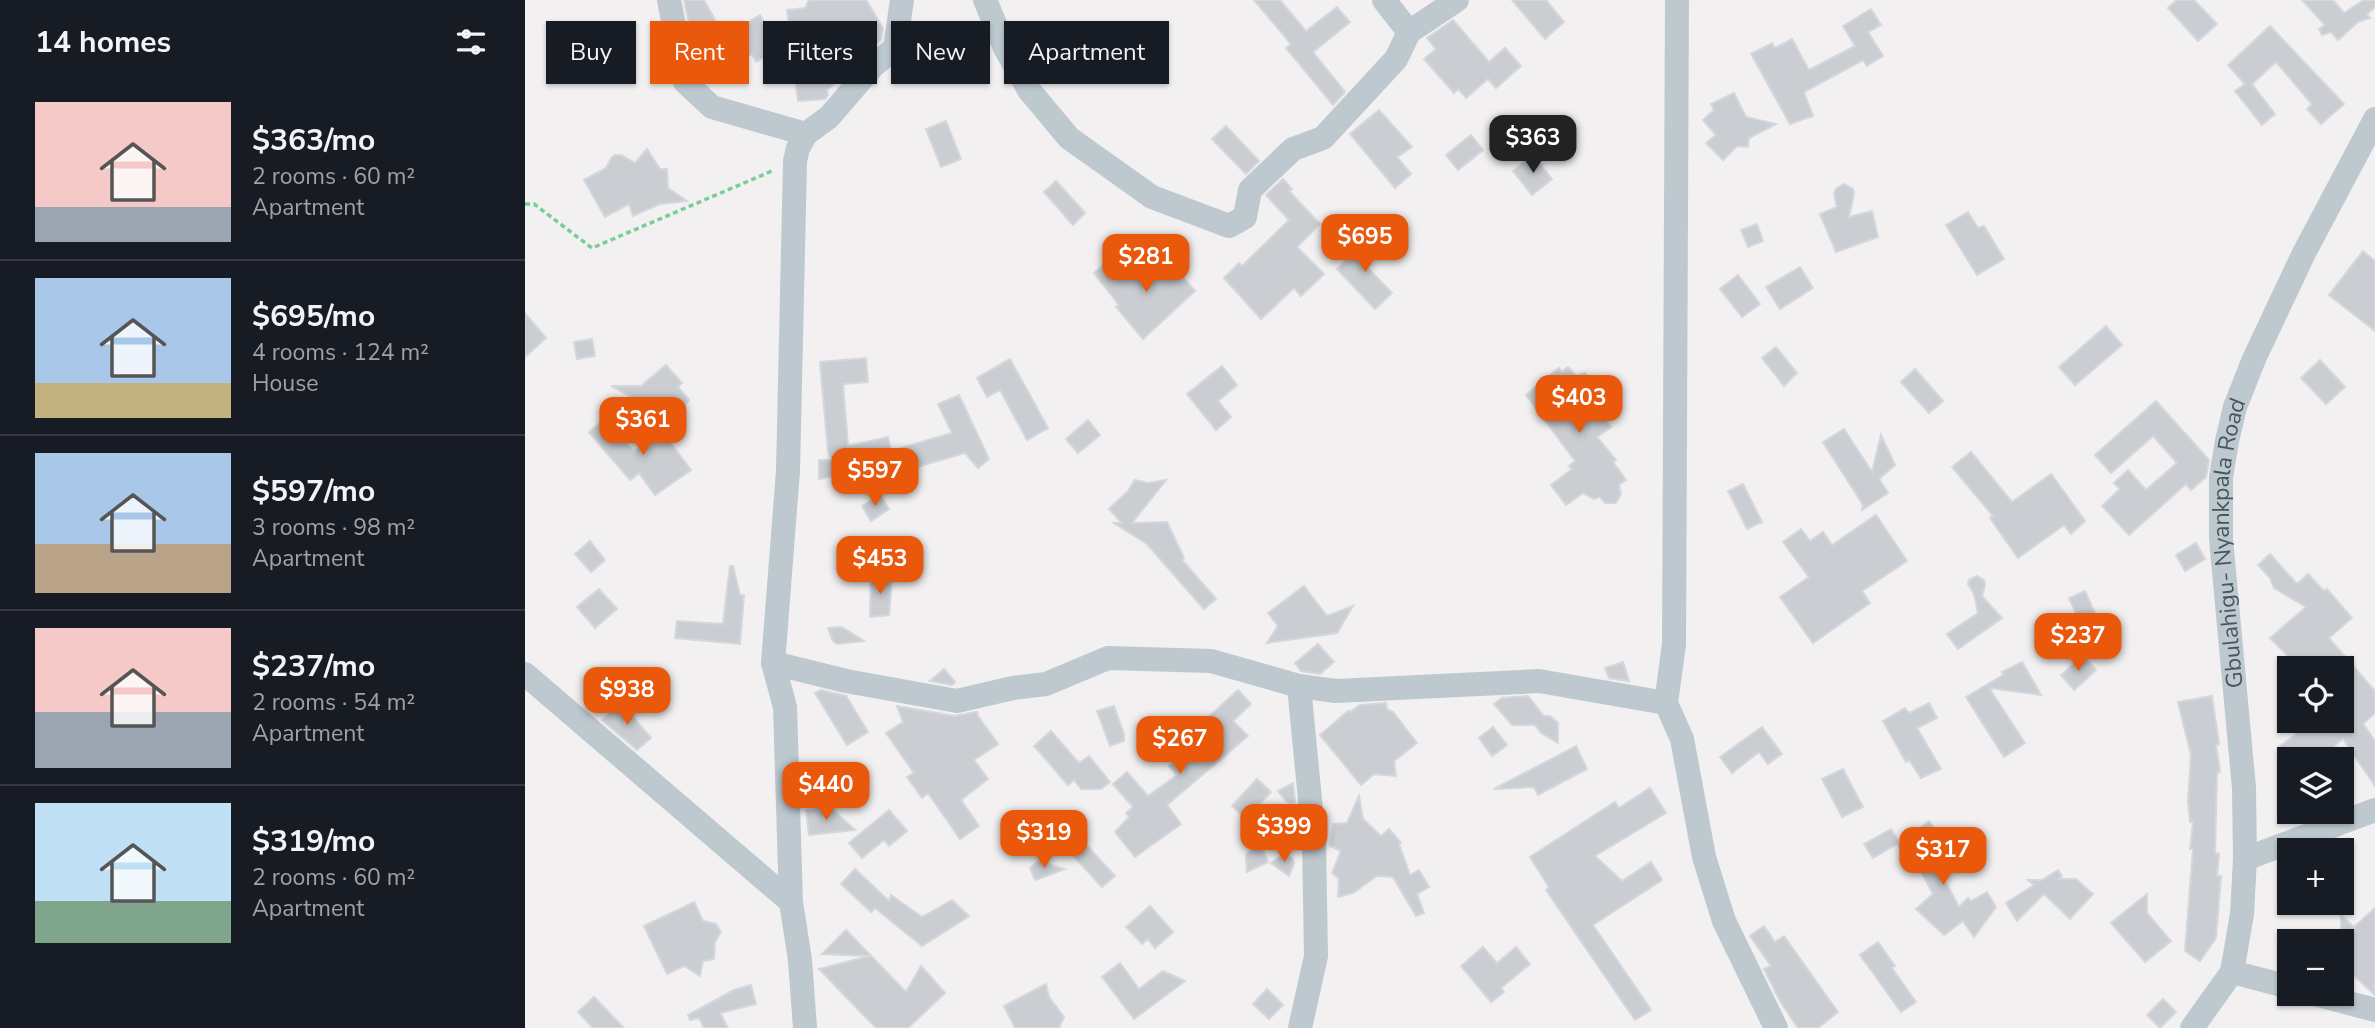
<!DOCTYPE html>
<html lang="en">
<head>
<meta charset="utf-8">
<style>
	:root { --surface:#171b24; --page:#242831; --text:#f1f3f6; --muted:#9ea1a6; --line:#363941; --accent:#ea580c }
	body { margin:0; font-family:"Nunito Sans",sans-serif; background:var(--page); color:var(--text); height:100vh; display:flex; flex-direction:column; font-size:26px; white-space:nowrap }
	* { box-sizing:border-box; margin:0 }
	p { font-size:23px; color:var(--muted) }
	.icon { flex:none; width:38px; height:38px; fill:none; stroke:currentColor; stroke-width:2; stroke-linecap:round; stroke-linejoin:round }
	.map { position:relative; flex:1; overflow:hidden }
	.details { display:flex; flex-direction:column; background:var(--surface); width:525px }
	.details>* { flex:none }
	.guide { position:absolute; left:21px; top:21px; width:665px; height:63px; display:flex; gap:14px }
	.tools { position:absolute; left:1752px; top:656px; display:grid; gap:14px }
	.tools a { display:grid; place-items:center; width:77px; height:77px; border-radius:0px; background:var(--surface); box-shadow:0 2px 5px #0004; font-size:35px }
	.price { position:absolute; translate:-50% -60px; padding:0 16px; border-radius:14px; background:var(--accent); color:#fff; font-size:23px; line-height:46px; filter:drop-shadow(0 2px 4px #0008) }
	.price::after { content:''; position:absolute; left:50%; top:42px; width:21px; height:16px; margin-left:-10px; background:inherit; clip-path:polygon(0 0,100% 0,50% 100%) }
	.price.selected { background:#222; color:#fff }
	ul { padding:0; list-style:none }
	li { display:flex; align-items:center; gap:21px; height:175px; padding:0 35px }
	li+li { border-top:2px solid var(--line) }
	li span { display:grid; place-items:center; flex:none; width:196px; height:140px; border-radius:0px; color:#555 }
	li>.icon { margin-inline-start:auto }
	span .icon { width:84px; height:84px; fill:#fffc; stroke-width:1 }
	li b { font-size:30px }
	h2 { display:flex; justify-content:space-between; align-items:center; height:84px; padding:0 35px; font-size:30px }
	.pill { padding:0 24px; border-radius:0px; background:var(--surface); box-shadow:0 2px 5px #0004; font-size:24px; line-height:63px }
	.pill.selected { background:var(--accent); color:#fff }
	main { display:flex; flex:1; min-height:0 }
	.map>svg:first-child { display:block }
</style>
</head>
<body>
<main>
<section class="details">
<h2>14 homes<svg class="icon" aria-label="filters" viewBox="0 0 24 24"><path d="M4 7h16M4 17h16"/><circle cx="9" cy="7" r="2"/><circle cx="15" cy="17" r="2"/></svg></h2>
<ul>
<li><span style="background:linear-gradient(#f6c9c9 75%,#9aa5b1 0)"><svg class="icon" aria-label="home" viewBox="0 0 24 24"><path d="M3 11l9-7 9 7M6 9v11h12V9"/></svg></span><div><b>$363/mo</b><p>2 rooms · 60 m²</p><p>Apartment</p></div></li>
<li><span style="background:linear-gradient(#a9c7e8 75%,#c2b280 0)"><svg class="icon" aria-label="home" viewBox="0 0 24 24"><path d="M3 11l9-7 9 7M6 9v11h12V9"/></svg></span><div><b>$695/mo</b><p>4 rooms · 124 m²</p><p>House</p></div></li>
<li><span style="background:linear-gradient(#a9c7e8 65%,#b9a48a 0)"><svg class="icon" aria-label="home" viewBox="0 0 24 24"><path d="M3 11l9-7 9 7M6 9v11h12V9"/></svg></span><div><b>$597/mo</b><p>3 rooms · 98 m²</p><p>Apartment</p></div></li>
<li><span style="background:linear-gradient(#f6c9c9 60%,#9aa5b1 0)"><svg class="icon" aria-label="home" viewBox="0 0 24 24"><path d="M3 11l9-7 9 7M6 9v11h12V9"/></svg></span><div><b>$237/mo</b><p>2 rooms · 54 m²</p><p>Apartment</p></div></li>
<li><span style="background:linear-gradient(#bfe0f5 70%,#7fa58c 0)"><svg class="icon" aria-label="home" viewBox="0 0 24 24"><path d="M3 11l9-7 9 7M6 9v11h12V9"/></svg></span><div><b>$319/mo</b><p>2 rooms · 60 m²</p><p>Apartment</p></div></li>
</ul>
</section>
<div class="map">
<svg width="1850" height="1028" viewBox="0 0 1850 1028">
	<rect width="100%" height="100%" fill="#f2f0f0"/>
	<g fill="#caced2" stroke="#d4d7db" stroke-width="2">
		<path d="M159 0H179L199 36 235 15 254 48 231 62 227 54 214 61 218 67 204 75 179 32 171 37 164 24Z"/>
		<path d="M284 0H341L358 28 356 40 326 62 329 66 302 90 303 95 300 99 273 101 262 10 280 8Z"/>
		<path d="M729 0H755L781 31 812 7 825 22 788 52 820 92 808 105 761 48 766 44Z"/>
		<path d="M987 0H1021L1039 22 1020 39Z"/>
		<path d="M1652 0H1669L1692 24 1673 41 1643 8Z"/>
		<path d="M1777 0H1808L1819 13 1839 0H1850V7L1842 14 1845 18 1833 22 1813 40 1806 32 1797 35 1794 29 1800 25Z"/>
		<path d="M1346 9 1356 25 1343 32 1358 56 1342 66 1338 60 1279 92 1288 116 1265 124 1226 54 1247 43 1250 48 1267 39 1284 70 1330 46 1318 26Z"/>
		<path d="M928 20 964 62 980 48 996 66 971 88 963 79 941 98 933 89 929 93 899 59 911 49 902 38Z"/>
		<path d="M1745 26 1819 104 1796 124 1782 109 1787 104 1751 62 1727 84 1750 114 1737 125 1710 91 1720 84 1703 65Z"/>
		<path d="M1209 93 1221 117 1251 124 1224 138 1223 147 1212 146 1198 160 1181 143 1191 135 1178 120 1189 110 1186 104Z"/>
		<path d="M854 110 887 147 872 157 886 174 870 188 825 134Z"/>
		<path d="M421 121 436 159 416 167 401 129Z"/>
		<path d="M701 126 734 161 721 174 687 139Z"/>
		<path d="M946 135 958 150 933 170 921 155Z"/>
		<path d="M122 149 135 169H142L143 188 162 201 135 204 108 216 104 204 80 217 59 180 81 168 87 157 91 155H96L110 163Z"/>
		<path d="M1008 155 1027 179 1007 195 988 171Z"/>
		<path d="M758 179 767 189 764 191 795 224 772 247 799 274 776 296 769 288 736 319 699 278 714 263 717 266 764 220 741 195Z"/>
		<path d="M531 181 560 213 548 225 519 192Z"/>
		<path d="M1319 184 1328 189 1329 194 1324 217 1347 211 1353 237 1311 252 1295 214 1312 207 1309 194 1311 189Z"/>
		<path d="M1443 212 1453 228 1459 226 1479 259 1452 275 1421 225Z"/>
		<path d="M1232 224 1238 241 1223 247 1216 230Z"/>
		<path d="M844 238 856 251 841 266 867 293 850 309 812 269Z"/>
		<path d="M1838 251 1850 261V331L1804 295Z"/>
		<path d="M623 257 640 272 648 266 670 291 618 339 591 307 594 305 569 273 584 261 597 278 610 267 616 266Z"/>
		<path d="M1275 267 1288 288 1255 309 1241 287Z"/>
		<path d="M1213 275 1235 304 1217 317 1195 289Z"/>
		<path d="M0 313 21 338 0 357Z"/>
		<path d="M1581 326 1597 345 1550 385 1534 367Z"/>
		<path d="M67 339 70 356 52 359 49 342Z"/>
		<path d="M1251 347 1272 373 1259 386 1237 358Z"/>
		<path d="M341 358 343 382 318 384 323 446 363 437 366 451 427 433 413 404 434 395 464 459 453 468 440 453 371 473 373 483 352 488 348 468 294 479V460H307L303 452 295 362Z"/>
		<path d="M485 359 523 428 502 440 475 390 462 397 452 378Z"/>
		<path d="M1795 360 1820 387 1801 404 1776 378Z"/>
		<path d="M141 365 157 383 153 387 164 400 149 420 86 386H116Z"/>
		<path d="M697 366 712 385 693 401 706 417 691 430 662 394Z"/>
		<path d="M1043 367 1051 376 1060 373 1068 383 1077 382 1084 387 1083 396 1070 406 1086 427 1072 437 1091 460 1088 462 1101 480 1094 485 1096 494 1091 503H1080L1075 497 1069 499 1058 493 1041 505 1026 485 1047 469 1044 466 1050 461 1001 395 1034 368 1037 372Z"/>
		<path d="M1390 369 1418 401 1404 413 1376 382Z"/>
		<path d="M1631 401 1684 460 1681 477 1666 490 1661 484 1604 535 1577 506 1595 489 1589 483 1603 470 1621 490 1652 463 1628 436 1586 473 1570 455Z"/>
		<path d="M81 418 109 452 136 430 166 470 130 495 114 473 105 480 64 432Z"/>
		<path d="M563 420 575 435 553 453 541 439Z"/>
		<path d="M1319 429 1347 472 1356 435 1370 465 1354 479 1363 493 1337 510 1338 505 1298 442Z"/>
		<path d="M1446 452 1487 502 1526 474 1560 521 1546 534 1539 525 1493 558 1465 518 1468 516 1427 467Z"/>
		<path d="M610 480 623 483 641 480 607 523 642 522 659 558 657 560 691 599 679 609 622 544 589 523H597L584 509 603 491Z"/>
		<path d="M1218 484 1237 522 1222 529 1203 491Z"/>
		<path d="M355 495 364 509 346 521 337 506Z"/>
		<path d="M1351 515 1382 561 1337 591 1345 603 1288 643 1255 597 1284 577 1258 542 1276 529 1285 541 1298 532 1307 545Z"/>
		<path d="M65 541 80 560 66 572 50 554Z"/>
		<path d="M1671 543 1680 559 1660 571 1651 555Z"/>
		<path d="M1745 554 1772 584 1783 574 1799 591 1802 589 1827 618 1804 638 1850 691V713L1838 724 1850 741V786L1818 739 1791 760H1763L1754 747 1788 721H1816V668H1775L1745 638 1781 607 1749 588 1745 578 1733 565Z"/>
		<path d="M205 566H208L215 595H219L215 644 150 638 152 621 198 624Z"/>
		<path d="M346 576 367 577 364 615 345 617Z"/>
		<path d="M1452 576 1459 580 1460 585 1457 596 1477 618 1433 649 1422 634 1453 613 1449 594 1443 584 1444 580Z"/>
		<path d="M779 586 802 616 828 606 812 633 742 643 753 626 743 613Z"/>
		<path d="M74 589 92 609 70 628 52 607Z"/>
		<path d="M1560 591 1576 627 1560 634 1544 598Z"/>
		<path d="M317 627 339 641 312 644 308 641 303 628Z"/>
		<path d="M793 644 809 662 795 674 776 671 770 663Z"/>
		<path d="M1558 656 1571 670 1549 690 1536 675Z"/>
		<path d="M1098 662 1104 681 1084 678 1080 668Z"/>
		<path d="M1497 662 1516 695 1464 688 1500 743 1479 757 1441 697 1478 675 1477 672Z"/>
		<path d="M419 669 430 682 427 685 405 681Z"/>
		<path d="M296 690 321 696 343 732 322 745 290 693Z"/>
		<path d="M713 690 726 704 708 721 723 736 642 805 656 824 610 857 590 832 604 817 601 813 608 807 588 784 602 772 623 796 652 775 644 766 661 751 652 741 672 722 675 725Z"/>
		<path d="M1003 696 1019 716H1025L1033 723V743L1016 733 1010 725H987L969 704 977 698Z"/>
		<path d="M1687 696 1694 744 1691 745 1695 772 1692 773 1690 853 1694 854 1692 876H1696L1691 938 1675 961 1660 951 1668 849H1665L1668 822H1665L1663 801 1666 755 1653 702Z"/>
		<path d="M96 703 126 738 112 750 77 720Z"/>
		<path d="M861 703 862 709 868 712 892 743 869 761 871 776 849 774 836 785 795 735 823 711 825 712 835 705Z"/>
		<path d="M1404 703 1412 718 1392 728 1416 769 1396 778 1384 760 1381 762 1358 721 1380 708 1384 713Z"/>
		<path d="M372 706 429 716 452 712 453 716 473 744 449 760 463 779 436 800 454 826 435 839 403 793 397 798 382 777 389 773 361 733 378 722Z"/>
		<path d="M589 706 599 734V741L585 746 572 711Z"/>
		<path d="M968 727 982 745 967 756 954 738Z"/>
		<path d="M1237 727 1257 754 1243 764 1234 752 1207 773 1195 757Z"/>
		<path d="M526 731 554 763 564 756 585 782 576 789H556L549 780 543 785 509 746Z"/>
		<path d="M1051 746 1062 769 1013 795 1009 787 969 789Z"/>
		<path d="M1318 769 1338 807 1317 817 1297 779Z"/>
		<path d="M300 777 309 795 294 802 286 784Z"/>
		<path d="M732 779 746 792 721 819 707 806Z"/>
		<path d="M768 783 770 802 766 803 761 801 753 791Z"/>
		<path d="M1125 788 1141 813 1070 856 1097 881 1126 862 1137 880 1068 925 1126 1010 1110 1020 1021 890 1024 887 1005 857 1090 802 1094 808Z"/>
		<path d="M834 796 838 819 856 836 864 829 876 843 874 844 885 875 894 870 904 887 892 894 899 913 891 916 868 877 852 876 828 893 813 897 814 879 807 873 816 851 805 846 808 824 822 823Z"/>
		<path d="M305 807 330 830 284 835 281 810Z"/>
		<path d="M364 810 382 831 364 846 359 840 337 858 324 843Z"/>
		<path d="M1404 821 1420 843 1406 854 1434 907 1443 898 1446 901 1462 892 1471 907 1449 937 1438 921 1419 935 1391 909 1408 894 1392 864 1389 866 1374 846Z"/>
		<path d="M542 824 590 876 577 887 527 833 536 825Z"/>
		<path d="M1366 829 1374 843 1348 858 1339 844Z"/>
		<path d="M728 848 738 850 743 862 722 872 721 855Z"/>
		<path d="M758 855 767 858 769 863 764 876 746 863Z"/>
		<path d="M513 861 540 869 510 880 505 868Z"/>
		<path d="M330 869 364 901 366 895 397 917 427 900 444 916 397 946 350 908 346 912 316 884Z"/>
		<path d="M1533 870 1537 876 1534 879H1551L1568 894 1545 919 1519 894 1492 921 1481 903 1509 885 1503 880H1517Z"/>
		<path d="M1622 894V913L1646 941 1620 962 1586 923Z"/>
		<path d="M169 902 178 921 191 924 196 932 190 942 189 959 178 961 175 976 159 966 142 974 119 926Z"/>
		<path d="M625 906 648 932 630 948 623 939 617 944 601 927Z"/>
		<path d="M1850 908V995L1816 964V942H1805L1816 929V915L1829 927Z"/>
		<path d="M1239 926 1250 942 1259 936 1313 1012 1293 1028H1273L1255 1001 1239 969 1246 966 1225 936Z"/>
		<path d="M321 930 381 992 396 966 420 993 383 1028H351L294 969 345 956 297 954Z"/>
		<path d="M1353 942 1370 966 1367 968 1391 1002 1376 1012 1335 955Z"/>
		<path d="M958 947 972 963 991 947 1005 964 976 988 979 992 966 1002 936 966Z"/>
		<path d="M595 963 614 989 638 971 660 981 609 1019 577 977Z"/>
		<path d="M521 984 524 997 539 1017 534 1028H490L479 1006Z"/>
		<path d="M226 985 231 1004 195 1013 203 1028H179L174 1018 165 1020 163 1015 209 990Z"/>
		<path d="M742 989 758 1005 744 1019 728 1004Z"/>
		<path d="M69 997 99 1028H68L53 1012Z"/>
		<path d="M1638 999 1651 1012 1635 1028 1622 1015Z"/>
	</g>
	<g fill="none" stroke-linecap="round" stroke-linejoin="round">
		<path stroke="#75cf97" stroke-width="3.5" stroke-dasharray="5 3.5" stroke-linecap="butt" d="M0 204H9L67 248 247 171"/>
		<g stroke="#bdc9cf" stroke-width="24">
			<path d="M144 0 160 82 187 107 281 134"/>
			<path d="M460 0 480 48 504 90 544 138 627 197 704 226 720 217 725 190 768 149 798 138 871 59 884 32 859 0"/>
			<path d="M1152 0 1149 644 1141 703 1157 739 1179 857 1199 921 1251 1028"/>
			<path d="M884 32 932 0"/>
			<path d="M248 663 321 681 432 701 488 688 521 684 583 658 686 661 774 686 811 691 1014 681 1141 703"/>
			<path d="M0 674 266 902"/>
			<path d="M774 686 789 841 791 956 775 1028"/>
			<path d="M1720 859 1850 810"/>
			<path d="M1707 972 1764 987"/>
			<path d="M1789 994 1850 1010"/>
			<path d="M280 1028 275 960 266 902 260 707 248 663 263 471 270 161 273 148 281 134 304 117 348 66 370 48 377 0"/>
			<path id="s1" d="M1667 1028 1707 972 1717 914 1720 859 1719 788 1696 539V477L1702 441 1710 407 1729 359 1779 253 1850 119"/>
		</g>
	</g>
	<g text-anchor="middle" stroke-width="5" stroke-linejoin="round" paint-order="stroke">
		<g font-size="23" fill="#47565e" stroke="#fff">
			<text dy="8" stroke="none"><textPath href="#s1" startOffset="500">Gbulahigu- Nyankpala Road</textPath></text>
		</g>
	</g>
</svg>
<div class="tools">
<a><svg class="icon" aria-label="locate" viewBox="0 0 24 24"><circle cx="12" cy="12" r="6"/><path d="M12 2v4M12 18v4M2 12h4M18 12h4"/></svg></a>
<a><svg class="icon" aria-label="layers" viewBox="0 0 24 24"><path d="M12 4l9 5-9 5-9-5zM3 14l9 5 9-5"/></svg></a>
<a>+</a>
<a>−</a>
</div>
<b class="price selected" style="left:1008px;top:175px">$363</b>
<b class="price" style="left:840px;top:274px">$695</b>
<b class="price" style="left:621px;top:294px">$281</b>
<b class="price" style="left:1054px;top:435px">$403</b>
<b class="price" style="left:118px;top:457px">$361</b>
<b class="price" style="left:350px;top:508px">$597</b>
<b class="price" style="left:355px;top:596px">$453</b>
<b class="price" style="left:1553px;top:673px">$237</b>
<b class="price" style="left:102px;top:727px">$938</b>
<b class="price" style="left:655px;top:776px">$267</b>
<b class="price" style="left:301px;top:822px">$440</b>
<b class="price" style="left:759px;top:864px">$399</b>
<b class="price" style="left:519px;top:870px">$319</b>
<b class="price" style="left:1418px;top:887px">$317</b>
<div class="guide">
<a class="pill">Buy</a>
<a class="pill selected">Rent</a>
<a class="pill">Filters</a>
<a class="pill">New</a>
<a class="pill">Apartment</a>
</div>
</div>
</main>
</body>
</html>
